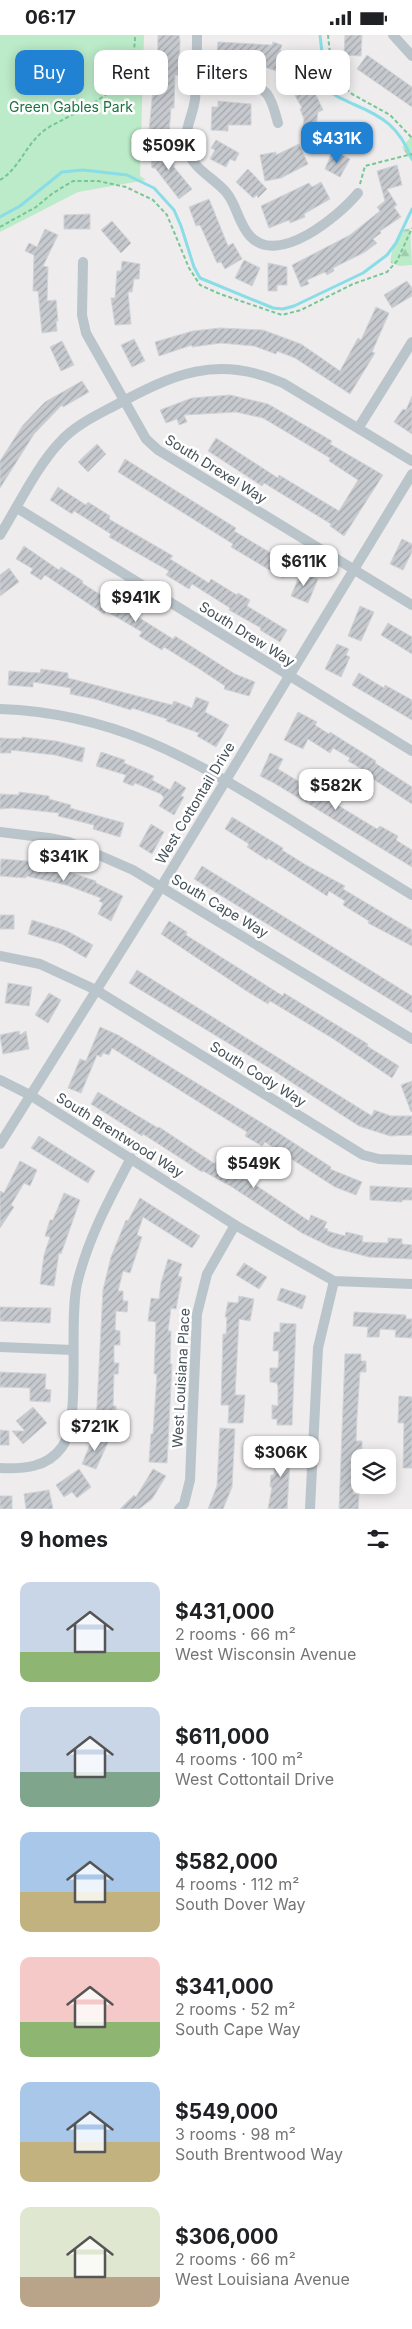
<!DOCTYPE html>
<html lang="en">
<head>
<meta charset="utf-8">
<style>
	:root { --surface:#fff; --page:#f6f6f6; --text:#202124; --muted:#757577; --accent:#2182d3 }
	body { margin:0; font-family:Inter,sans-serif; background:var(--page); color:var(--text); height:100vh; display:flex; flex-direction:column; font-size:19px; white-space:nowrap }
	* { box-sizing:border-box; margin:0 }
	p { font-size:16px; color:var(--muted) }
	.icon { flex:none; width:28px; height:28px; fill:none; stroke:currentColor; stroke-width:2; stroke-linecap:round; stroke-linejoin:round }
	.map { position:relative; height:1474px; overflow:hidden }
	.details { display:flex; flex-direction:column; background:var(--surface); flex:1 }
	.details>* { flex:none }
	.banner { position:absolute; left:15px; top:15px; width:382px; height:45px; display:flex; gap:10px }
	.fabs { position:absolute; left:351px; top:1414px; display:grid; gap:10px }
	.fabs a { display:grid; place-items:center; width:45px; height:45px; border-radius:10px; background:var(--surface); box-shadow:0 2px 12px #0003; font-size:25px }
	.price { position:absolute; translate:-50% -42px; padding:0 11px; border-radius:10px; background:#fff; color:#222; font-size:16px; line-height:32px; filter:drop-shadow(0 1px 2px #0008) }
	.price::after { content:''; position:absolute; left:50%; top:30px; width:15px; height:11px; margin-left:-8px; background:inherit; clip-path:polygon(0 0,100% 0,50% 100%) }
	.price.active { background:var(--accent); color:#fff }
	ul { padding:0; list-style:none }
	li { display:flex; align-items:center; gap:15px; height:125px; padding:0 20px }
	li span { display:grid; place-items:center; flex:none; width:140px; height:100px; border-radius:10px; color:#555 }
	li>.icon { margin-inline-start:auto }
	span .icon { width:60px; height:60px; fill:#fffc; stroke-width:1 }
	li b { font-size:21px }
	h2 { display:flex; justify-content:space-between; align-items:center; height:60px; padding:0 20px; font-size:21px }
	.tag { padding:0 18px; border-radius:10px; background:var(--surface); box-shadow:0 2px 12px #0003; font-size:18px; line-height:45px }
	.tag.active { background:var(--accent); color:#fff }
	.status { display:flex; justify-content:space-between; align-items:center; height:35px; padding:0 25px; background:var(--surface); direction:ltr }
	.status svg { height:14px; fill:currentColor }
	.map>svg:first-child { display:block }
</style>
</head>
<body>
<div class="status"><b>06:17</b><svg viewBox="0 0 49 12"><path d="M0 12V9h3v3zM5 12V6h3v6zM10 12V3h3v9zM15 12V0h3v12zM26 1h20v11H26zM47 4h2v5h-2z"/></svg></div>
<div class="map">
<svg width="412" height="1474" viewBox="0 0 412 1474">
	<defs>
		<pattern id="forest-firs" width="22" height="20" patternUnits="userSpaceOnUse" patternTransform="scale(1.25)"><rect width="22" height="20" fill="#bbebc8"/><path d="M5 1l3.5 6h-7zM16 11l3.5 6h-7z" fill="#a2cbae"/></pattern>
		<pattern id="building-hatch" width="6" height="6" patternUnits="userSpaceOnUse" patternTransform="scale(1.25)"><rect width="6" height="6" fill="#c6cacf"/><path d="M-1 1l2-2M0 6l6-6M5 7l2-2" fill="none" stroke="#a3a6ab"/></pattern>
	</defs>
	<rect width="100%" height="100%" fill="#eeecec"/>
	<path fill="#bbebc8" d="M0 0H144L140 141 146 145 78 157 0 197Z"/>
	<g fill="url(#forest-firs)">
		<path d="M412 101V127L402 112Z"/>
		<path d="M410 193 412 230 400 231 391 228C389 217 398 203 404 195Z"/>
	</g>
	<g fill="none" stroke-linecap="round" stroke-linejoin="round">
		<g stroke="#89dde7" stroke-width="3">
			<path d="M320 0 326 53C333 61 343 64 353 69 384 82 399 92 412 124"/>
			<path d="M0 182 20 171 62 137 83 135 127 140 154 153 174 175 181 191 194 232 200 243 273 273 283 274 294 271 363 238 387 220 396 208 412 174"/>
		</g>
	</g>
	<g fill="url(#building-hatch)" stroke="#d0d3d7">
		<path d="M158 0H179L180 6 179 40H175L174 73H171L169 98 149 96 153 54H157Z"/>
		<path d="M345 0H362L361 21 344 20Z"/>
		<path d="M218 7 272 10 273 7 282 10 280 16 289 19 283 38 258 30 216 28Z"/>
		<path d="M367 20 412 52V72L357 34Z"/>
		<path d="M299 36 312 59 315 58 323 75 318 77 316 92 324 93 323 111 302 110 304 84 300 74 302 73 292 55 287 58 281 46Z"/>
		<path d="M218 66 251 69V90H228V96L211 95 212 72H218Z"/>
		<path d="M216 105 239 118 235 126 230 124 226 132 210 124 215 115 211 113Z"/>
		<path d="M299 109 308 129 281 143 265 146 260 120 276 117V120Z"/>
		<path d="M165 111 166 116 172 115 174 132 192 154 179 164 155 133H152L150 113Z"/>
		<path d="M333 115 350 124 340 142 325 134Z"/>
		<path d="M397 130 402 150 387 154 397 170 394 172 401 182 380 196 381 198 373 204 377 208 365 217 333 233 334 236 327 240 325 237 307 245 309 249 301 252 292 230 350 200 380 176 377 172 385 166 377 136Z"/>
		<path d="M248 134 267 154 258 163 257 160 253 163 236 147Z"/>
		<path d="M321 147 330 164 304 179 305 182 290 188 289 185 269 193 261 171 309 148 312 152Z"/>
		<path d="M209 164 228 211 233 208 242 224 225 234 221 227 217 228 200 190 196 191 189 172Z"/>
		<path d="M90 179V194H64V180Z"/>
		<path d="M112 186 131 208 121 218 101 195Z"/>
		<path d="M45 194 58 200 43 231 48 232 47 266 56 265 58 286H56L57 296 42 298 38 256H33L34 220 25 216 29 208 37 212Z"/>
		<path d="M244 225 260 233 252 251 235 243Z"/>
		<path d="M122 226 140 229 139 244H134L132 257H128L131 289 115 290 111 263H115L117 236H121Z"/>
		<path d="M268 228 287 232V250H277V256H268Z"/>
		<path d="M407 246 412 253V261L392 273 384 260Z"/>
		<path d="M376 272 389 278 372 317 375 318 350 359 295 323 277 316 276 319 254 311 221 308 192 312V310L159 321 155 307 193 296 220 293 263 295 301 309 340 336 358 303 361 305Z"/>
		<path d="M134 304 145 326 132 332 121 310Z"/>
		<path d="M62 306 74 330 61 336 50 312Z"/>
		<path d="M82 346 89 357 63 372 62 370 34 399 0 453V426L23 390 45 367Z"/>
		<path d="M230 360 268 369 332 406 330 409 383 440 344 501 330 491 331 489 264 448 262 451 208 416 216 403 278 443 279 440 339 476 358 445 329 426 330 423 263 383 236 377 184 380 187 387 179 390 177 384 166 388 160 375 192 363Z"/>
		<path d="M412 361V399L394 387 403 374 406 375Z"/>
		<path d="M97 409 106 419 88 437 78 427Z"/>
		<path d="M125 424 236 493 234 496 291 530 283 543 231 512 233 509 118 437Z"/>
		<path d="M58 452 86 470 88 467 110 481 109 484 173 521 170 524 209 548 211 544 237 560 238 558 250 565 247 571 287 595 280 607 260 595 261 593 229 575 230 573 192 549 189 554 166 540 169 536 109 502 111 499 74 476 72 479 50 465Z"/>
		<path d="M402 504 412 509V517L403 535 390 529Z"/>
		<path d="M24 511 59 535 61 532 83 546 82 548 115 569 118 565 140 579 138 582 173 604 175 601 235 639 255 647 249 661 224 654 225 651 198 633 164 612 162 615 139 601 142 597 106 576 104 579 45 540 41 545 30 538 33 534 16 524Z"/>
		<path d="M9 533 19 547 0 561V540Z"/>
		<path d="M301 537 318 544 308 568 291 561Z"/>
		<path d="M360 571 374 577 361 606 348 601Z"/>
		<path d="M388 588 412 602V619L381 600Z"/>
		<path d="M337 609 349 614 346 620 350 622 341 642 325 634Z"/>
		<path d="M41 634 68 638V643L172 670 174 666 192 673 196 662 209 667 205 677 229 690 216 712 197 701 199 698 166 686 167 684 132 673 131 675 95 664 70 659 71 653 33 647V652L8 650 9 636 40 638Z"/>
		<path d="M359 638 384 653 385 650 412 665V685L352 650Z"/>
		<path d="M298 677 317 687 315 690 329 699 330 697 376 726 375 728 412 752V769L373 744 374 741 348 726 350 723 333 713 330 718 308 704 303 714 284 705Z"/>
		<path d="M22 702 56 706 85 713 82 727 55 720 11 715V718H0V703L22 704Z"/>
		<path d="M101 717 125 725 124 728 154 741 152 745 170 755 175 746 186 753 181 761 184 762 174 780 159 771 164 763 161 759 135 748 133 751 123 747 126 740 96 731Z"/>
		<path d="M270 718 283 724 278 734 377 794 380 791 398 801 396 805 412 815V832L274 748 260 741Z"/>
		<path d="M19 757 49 761V764L71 770 70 773 124 788 120 802 93 794 94 790 58 781 59 778 12 773 0 774V759L19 760Z"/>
		<path d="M232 782 283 813 282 815 306 830 345 851 343 854 412 895V911L368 888 369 886 343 870 345 866 329 856 327 861 268 823 267 825 247 812 249 809 225 794Z"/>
		<path d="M151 789 164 797 152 819 139 811Z"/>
		<path d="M1 824 28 826 66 836 96 846V848L123 861 111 886 98 879 103 868 99 866 101 863 66 850 26 841V843L0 841Z"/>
		<path d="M202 831 412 961V978L194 844Z"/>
		<rect x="0" y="880" width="14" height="14"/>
		<path d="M32 885 67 896 93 910 86 923 62 909 28 899Z"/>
		<path d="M169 886 187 897 186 900 283 961 284 958 368 1009 367 1011 399 1031 392 1043 332 1003 270 966 268 969 245 955 161 899Z"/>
		<path d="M137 935 372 1081 374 1075 391 1081H412V1100L390 1101 359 1091 271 1034 129 948Z"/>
		<path d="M8 948 32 952 29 971 5 968Z"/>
		<path d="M49 958 61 965 48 988 35 980Z"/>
		<path d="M100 992 118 1000 280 1099 331 1132 330 1134 362 1147 356 1160 335 1152 265 1107 262 1111 245 1101 247 1097 112 1013 109 1020 103 1018 101 1022 97 1020 81 1058 68 1053 80 1024 86 1026Z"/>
		<path d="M19 996 20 1000 26 996 29 1014 3 1019 0 1000Z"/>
		<path d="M412 1046V1076L411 1077 401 1050Z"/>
		<path d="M98 1057 158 1093 159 1092 215 1129 216 1127 248 1145 309 1186 311 1180 327 1187 324 1193 328 1194 327 1196 345 1201 346 1197 363 1201 362 1207 388 1208V1203L402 1204V1209L412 1210V1224L369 1222 331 1212 302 1198 232 1152 203 1136 202 1137 143 1099 142 1101 91 1069Z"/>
		<path d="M39 1101 95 1136 88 1148 31 1113Z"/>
		<path d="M20 1126 37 1135 30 1151 24 1148 11 1170 14 1172 0 1193V1156L4 1158Z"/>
		<path d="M370 1151 412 1153V1165H402V1167L370 1165Z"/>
		<path d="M64 1158 80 1165 61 1219 59 1218 54 1251 40 1249 44 1220 50 1202 45 1201 50 1185H53Z"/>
		<path d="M140 1163 200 1201 192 1213 143 1182 137 1200 142 1202 130 1238 123 1236 118 1256H123V1266H128L127 1277 116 1276 115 1295 120 1296V1310H114V1328H119L118 1339H114L113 1371H116V1383H110V1391L96 1390 103 1255 111 1222 126 1185 128 1186Z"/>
		<path d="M168 1224 182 1229 178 1241 182 1242 176 1274 171 1273 168 1296H171L170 1329H172L167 1428 149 1427 151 1399H153L157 1339H154L156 1287 148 1286 151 1263 159 1264 161 1248Z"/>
		<path d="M244 1228 267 1242 259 1254 236 1240Z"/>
		<path d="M281 1253 306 1261 302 1274 277 1265Z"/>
		<path d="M239 1261 254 1264 250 1286 239 1284 235 1360H245L243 1388H228L229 1370H221L223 1299H226L227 1282H225L228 1267 238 1268Z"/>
		<path d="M0 1272 51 1273 50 1288 0 1286Z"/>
		<path d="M354 1277 406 1280V1284H412V1303L395 1302 396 1295 380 1294 379 1302H367L368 1292 353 1291Z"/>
		<path d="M280 1288 296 1289 292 1390H277V1384H272V1370L278 1371V1353L277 1348 270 1347V1333H278L279 1316H273L274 1297H280Z"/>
		<path d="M345 1319H361V1326H366V1337H360L357 1382 356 1406H362V1419H356L353 1459H359L358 1474H339Z"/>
		<path d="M0 1337 46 1339 45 1354 51 1355 50 1367 30 1366V1353L0 1352Z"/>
		<path d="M399 1361 412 1362V1433H403L404 1388H398Z"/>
		<path d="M33 1372 47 1388 23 1409 12 1396H25L16 1386Z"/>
		<path d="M220 1393 235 1394 232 1452 223 1474H208L217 1451Z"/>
		<path d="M0 1395 9 1396V1410H0Z"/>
		<path d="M94 1400 109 1405 96 1434 82 1429Z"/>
		<path d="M276 1409 291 1410 287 1474H268L272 1452H270L271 1440H274Z"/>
		<path d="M79 1434 91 1452 77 1463 72 1457 64 1462 56 1450Z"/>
		<path d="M153 1434 166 1441 152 1464 139 1474H120L134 1460 136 1462Z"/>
		<path d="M49 1455 53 1474H26L24 1459Z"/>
		<rect x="0" y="1461" width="12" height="13"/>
	</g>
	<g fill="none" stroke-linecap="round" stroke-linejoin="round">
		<g stroke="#75c796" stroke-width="2" stroke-dasharray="4 2.5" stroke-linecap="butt">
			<path d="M328 0 331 28 340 48 352 59 390 80 412 103"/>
			<path d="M0 145C17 135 24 115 38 101 45 93 57 88 66 83 104 63 135 48 135 0"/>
			<path d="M360 149 365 131 412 119"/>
			<path d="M0 192 36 172 53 158 73 146H98L126 152 153 165 167 180 189 233 200 250 220 259 282 280 301 275 353 249 387 237 397 226 412 193"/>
		</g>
		<g stroke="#bac5cb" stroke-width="10">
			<path d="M197 0C197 21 197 43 195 64 193 81 183 96 187 113 192 134 213 142 226 157 237 170 238 188 250 201 278 232 339 181 358 158"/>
			<path d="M393 0 412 21"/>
			<path d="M196 47C215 47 254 43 267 59 273 67 275 78 278 88"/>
			<path d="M83 227 82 280 86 298 146 404 158 415 412 570"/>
			<path d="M359 392 412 307"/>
			<path d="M17 473 412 716"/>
			<path d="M0 500C18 471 37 431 60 407 74 391 95 381 114 371 173 339 217 319 283 348L412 426"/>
			<path d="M0 674C113 678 189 722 283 780 326 807 369 834 412 860"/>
			<path d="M0 797 49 803 69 807 133 835 412 1004"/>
			<path d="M0 921 40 929 96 955 363 1120 379 1124 412 1125"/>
			<path d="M0 1045 30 1060 235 1190 334 1246 412 1249"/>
			<path d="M0 1109 161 852 412 439"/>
			<path d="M0 1312 73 1315"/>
			<path d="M0 1433C23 1434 47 1433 62 1412 82 1385 68 1288 77 1249 88 1203 109 1165 131 1123"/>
			<path d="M179 1474 184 1469 190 1445 197 1279 207 1239 235 1190"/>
			<path d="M310 1474 318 1313 334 1246"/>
		</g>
	</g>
	<g text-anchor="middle" stroke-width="5" stroke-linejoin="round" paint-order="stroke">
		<g font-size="14" fill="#1a753e" stroke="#fff">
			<text x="71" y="77">Green Gables Park</text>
		</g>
		<g font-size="14" fill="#455158" stroke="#fff">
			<text transform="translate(216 434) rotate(32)" y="5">South Drexel Way</text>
			<text transform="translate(247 599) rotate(32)" y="5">South Drew Way</text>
			<text transform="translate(195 768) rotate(-59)" y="5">West Cottontail Drive</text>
			<text transform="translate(220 871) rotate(31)" y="5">South Cape Way</text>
			<text transform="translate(258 1039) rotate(32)" y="5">South Cody Way</text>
			<text transform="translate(120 1100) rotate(32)" y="5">South Brentwood Way</text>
			<text transform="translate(181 1343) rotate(-87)" y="5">West Louisiana Place</text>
		</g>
	</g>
</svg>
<div class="fabs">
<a><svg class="icon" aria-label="layers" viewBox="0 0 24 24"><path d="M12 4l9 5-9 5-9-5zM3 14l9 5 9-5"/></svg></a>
</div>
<b class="price active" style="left:337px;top:129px">$431K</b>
<b class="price" style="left:169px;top:136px">$509K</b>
<b class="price" style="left:304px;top:552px">$611K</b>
<b class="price" style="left:136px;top:588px">$941K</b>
<b class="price" style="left:336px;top:776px">$582K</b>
<b class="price" style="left:64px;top:847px">$341K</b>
<b class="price" style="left:254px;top:1154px">$549K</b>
<b class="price" style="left:95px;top:1417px">$721K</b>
<b class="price" style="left:281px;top:1443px">$306K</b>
<div class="banner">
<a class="tag active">Buy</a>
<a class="tag">Rent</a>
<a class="tag">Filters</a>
<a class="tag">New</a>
</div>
</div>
<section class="details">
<h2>9 homes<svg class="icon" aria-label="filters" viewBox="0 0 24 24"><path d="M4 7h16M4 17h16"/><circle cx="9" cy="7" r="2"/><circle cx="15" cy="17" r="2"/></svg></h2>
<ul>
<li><span style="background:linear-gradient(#c9d6e8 70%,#8fb573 0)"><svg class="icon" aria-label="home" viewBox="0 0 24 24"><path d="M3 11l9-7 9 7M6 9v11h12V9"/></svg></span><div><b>$431,000</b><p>2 rooms · 66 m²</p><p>West Wisconsin Avenue</p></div></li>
<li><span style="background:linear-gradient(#c9d6e8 65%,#7fa58c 0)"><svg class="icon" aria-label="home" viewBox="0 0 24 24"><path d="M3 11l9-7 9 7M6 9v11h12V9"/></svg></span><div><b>$611,000</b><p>4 rooms · 100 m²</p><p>West Cottontail Drive</p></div></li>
<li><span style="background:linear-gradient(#a9c7e8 60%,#c2b280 0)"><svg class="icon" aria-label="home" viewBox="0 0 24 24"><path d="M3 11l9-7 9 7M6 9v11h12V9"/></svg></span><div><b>$582,000</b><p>4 rooms · 112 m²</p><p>South Dover Way</p></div></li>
<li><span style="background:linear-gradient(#f6c9c9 65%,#8fb573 0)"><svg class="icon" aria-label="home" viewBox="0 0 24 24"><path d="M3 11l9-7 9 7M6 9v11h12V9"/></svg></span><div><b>$341,000</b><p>2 rooms · 52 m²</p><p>South Cape Way</p></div></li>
<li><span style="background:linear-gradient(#a9c7e8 60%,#c2b280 0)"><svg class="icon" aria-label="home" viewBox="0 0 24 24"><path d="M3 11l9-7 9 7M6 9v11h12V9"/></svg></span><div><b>$549,000</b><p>3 rooms · 98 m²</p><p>South Brentwood Way</p></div></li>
<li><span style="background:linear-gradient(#dfe7d0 70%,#b9a48a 0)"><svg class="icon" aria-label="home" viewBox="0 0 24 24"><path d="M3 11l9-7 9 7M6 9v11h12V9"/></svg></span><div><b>$306,000</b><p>2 rooms · 66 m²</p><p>West Louisiana Avenue</p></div></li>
</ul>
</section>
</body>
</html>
